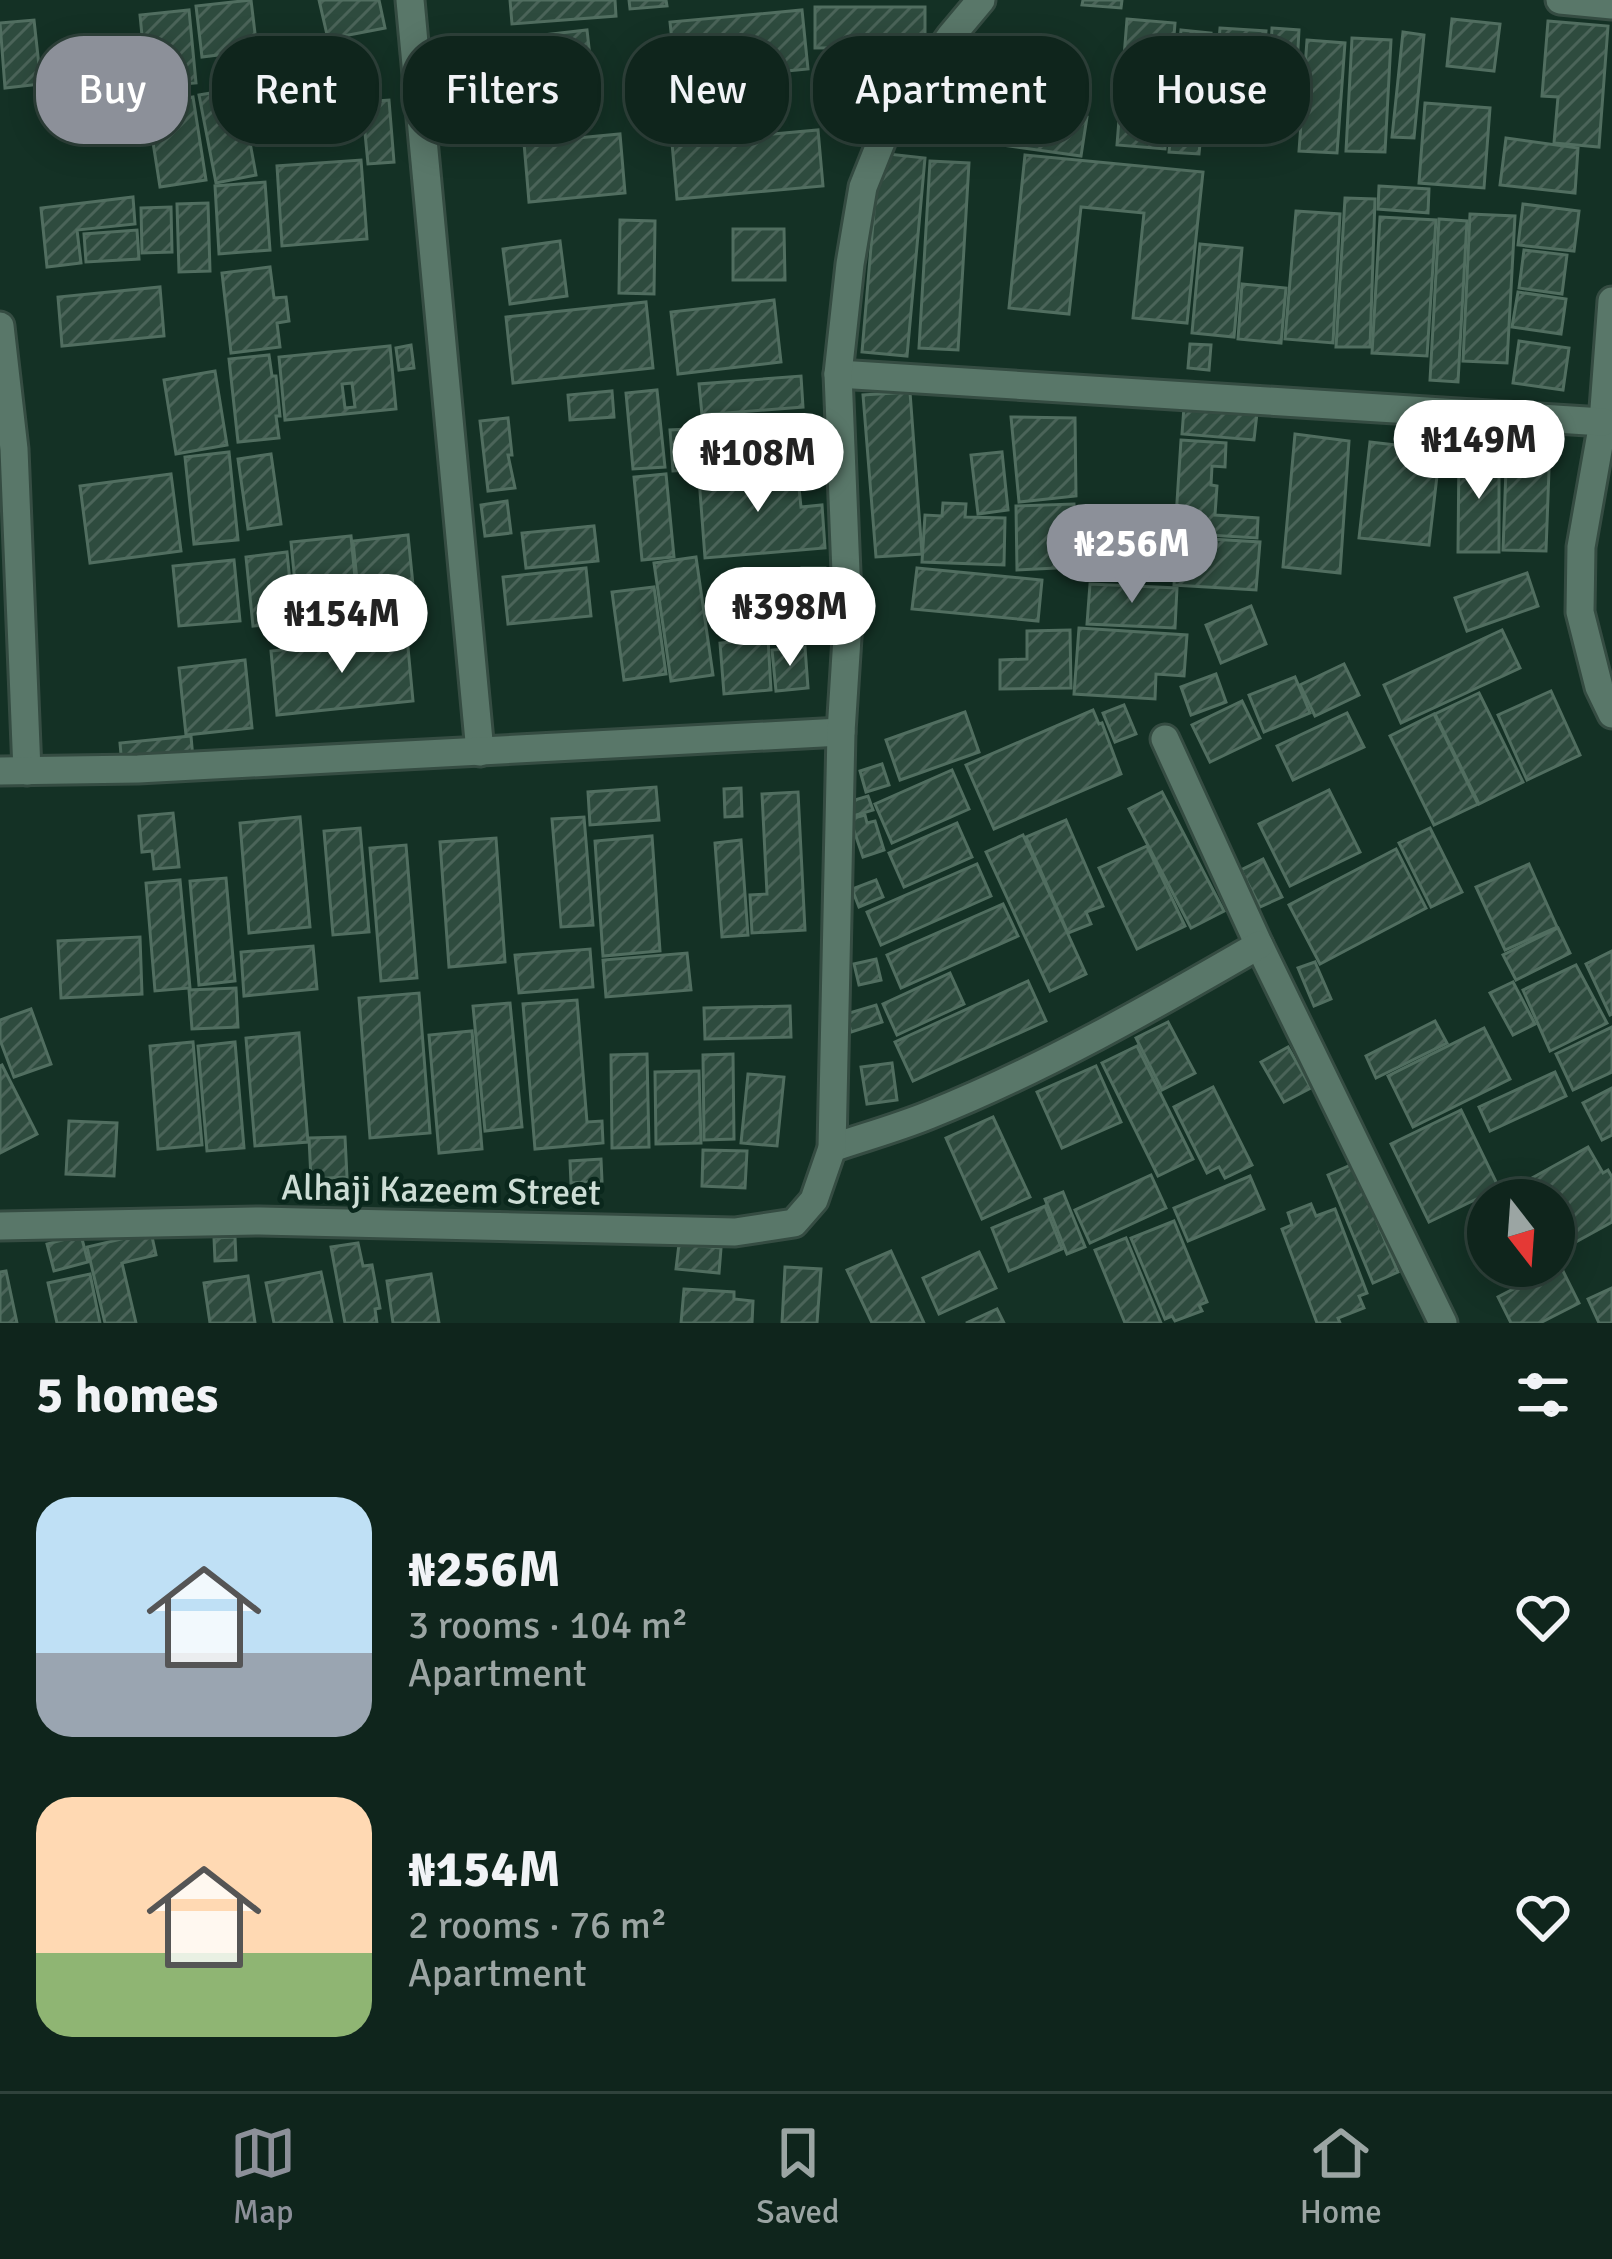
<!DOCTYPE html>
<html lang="en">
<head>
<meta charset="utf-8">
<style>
	:root { --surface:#0f251c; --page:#1d3129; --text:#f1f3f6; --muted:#9ba5a3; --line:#2f423b; --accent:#8c9099 }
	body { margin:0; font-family:Signika,sans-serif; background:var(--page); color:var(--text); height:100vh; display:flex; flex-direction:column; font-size:45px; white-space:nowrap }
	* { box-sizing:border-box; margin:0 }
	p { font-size:39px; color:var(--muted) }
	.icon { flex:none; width:66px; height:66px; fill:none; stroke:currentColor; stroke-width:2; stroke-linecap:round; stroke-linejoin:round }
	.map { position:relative; height:1323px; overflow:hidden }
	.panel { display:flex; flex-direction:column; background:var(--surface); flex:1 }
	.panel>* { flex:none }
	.top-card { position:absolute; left:36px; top:36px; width:1542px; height:108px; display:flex; gap:24px }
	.needle { width:78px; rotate:163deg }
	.fabs { position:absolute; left:1467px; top:1179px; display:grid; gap:24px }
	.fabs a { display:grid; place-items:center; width:108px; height:108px; border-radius:50%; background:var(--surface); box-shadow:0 6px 30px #0003,0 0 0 3px var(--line); font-size:60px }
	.price { position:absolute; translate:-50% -102px; padding:0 27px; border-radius:42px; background:#fff; color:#222; font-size:39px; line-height:78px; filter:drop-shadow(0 3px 6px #0008) }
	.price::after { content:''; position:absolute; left:50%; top:72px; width:36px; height:27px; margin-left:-18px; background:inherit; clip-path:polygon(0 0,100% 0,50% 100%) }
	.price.active { background:var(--accent); color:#fff }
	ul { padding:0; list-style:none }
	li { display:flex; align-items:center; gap:36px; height:300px; padding:0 36px }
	li span { display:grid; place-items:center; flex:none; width:336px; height:240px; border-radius:36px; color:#555 }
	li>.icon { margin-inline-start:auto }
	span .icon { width:144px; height:144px; fill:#fffc; stroke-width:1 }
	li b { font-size:51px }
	h2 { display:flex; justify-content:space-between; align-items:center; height:144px; padding:0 36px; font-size:51px }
	.tag { padding:0 42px; border-radius:48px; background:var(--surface); box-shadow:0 6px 30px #0003,0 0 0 3px var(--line); font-size:42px; line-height:108px }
	.tag.active { background:var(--accent); color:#fff }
	.dock { display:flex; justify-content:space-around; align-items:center; height:168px; border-top:3px solid var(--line); background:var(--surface); font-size:33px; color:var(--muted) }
	.dock a { display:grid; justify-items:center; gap:6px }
	.dock .active { color:var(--accent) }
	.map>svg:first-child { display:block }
</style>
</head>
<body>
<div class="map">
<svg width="1612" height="1323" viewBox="0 0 1612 1323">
	<defs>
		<pattern id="building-hatch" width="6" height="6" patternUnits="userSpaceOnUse" patternTransform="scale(3)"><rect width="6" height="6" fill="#2e4b3e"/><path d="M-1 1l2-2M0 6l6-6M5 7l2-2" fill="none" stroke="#4b6459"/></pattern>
	</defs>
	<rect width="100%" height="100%" fill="#143125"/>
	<g fill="url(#building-hatch)" stroke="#516e60" stroke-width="3" fill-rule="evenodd">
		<path d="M251 0 257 50 202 57 196 6Z"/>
		<path d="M319 0H379L385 28 328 39Z"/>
		<path d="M510 0H615L616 16 512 24Z"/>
		<path d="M629 0H666L667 6 630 9Z"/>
		<path d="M1083 0H1122L1121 8 1082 5Z"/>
		<path d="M815 7H925V47L815 48Z"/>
		<path d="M189 10 196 83 147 87 140 15Z"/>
		<path d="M802 10 808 69 745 75 743 51 734 52 736 76 676 81 670 22Z"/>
		<path d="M1127 19 1175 23 1165 149 1117 145Z"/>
		<path d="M1452 19 1500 24 1494 71 1447 66Z"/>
		<path d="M34 20 41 84 5 88 0 23Z"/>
		<path d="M1548 21 1608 26 1599 147 1554 143 1558 97 1542 96Z"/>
		<path d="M1220 28 1266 31 1258 125 1212 122Z"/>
		<path d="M1272 28 1299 30 1294 122 1267 121Z"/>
		<path d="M587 30 593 83 496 94 491 41Z"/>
		<path d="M1181 30 1211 33 1199 154 1169 152Z"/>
		<path d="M1403 32 1424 35 1414 138 1392 137Z"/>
		<path d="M1352 38 1391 40 1385 152 1346 151Z"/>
		<path d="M1307 40 1345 43 1337 153 1299 151Z"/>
		<path d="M945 69 976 91 940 139 910 117Z"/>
		<path d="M240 88 256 175 216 183 199 95Z"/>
		<path d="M193 97 206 180 160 187 147 104Z"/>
		<path d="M389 100 394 162 368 164 362 102Z"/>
		<path d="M994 103 1087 117 1081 156 988 143Z"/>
		<path d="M1425 103 1490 108 1484 188 1419 183Z"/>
		<path d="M818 130 823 186 677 199 672 143Z"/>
		<path d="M620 134 625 193 529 202 524 143Z"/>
		<path d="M1506 138 1578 148 1575 193 1500 185Z"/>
		<path d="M879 153 925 158 907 356 862 352Z"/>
		<path d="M1025 155 1203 172 1187 323 1133 318 1144 213 1081 207 1069 314 1009 308Z"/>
		<path d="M361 160 367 239 282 246 277 166Z"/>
		<path d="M930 161 969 163 958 350 919 348Z"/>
		<path d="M265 182 270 250 219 254 215 186Z"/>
		<path d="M1379 186 1429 189 1428 213 1378 209Z"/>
		<path d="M133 197 135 224 77 230 81 263 47 267 41 208Z"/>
		<path d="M1345 198 1375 199 1370 347H1336Z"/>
		<path d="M208 203 210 271 179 272 177 204Z"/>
		<path d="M1523 204 1579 211 1574 251 1518 245Z"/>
		<path d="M171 207 172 252 142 253 141 208Z"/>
		<path d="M1296 211 1340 214 1333 343 1285 339Z"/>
		<path d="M1470 214 1515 216 1507 363 1463 361Z"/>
		<path d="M1380 217 1436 220 1427 356 1372 353Z"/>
		<path d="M1439 219 1467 221 1458 382 1430 380Z"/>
		<path d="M620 220 655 221 654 294 619 293Z"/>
		<path d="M733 229H784L785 280H733Z"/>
		<path d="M137 230 139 259 86 262 84 234Z"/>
		<path d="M560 241 567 296 510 304 503 249Z"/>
		<path d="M1200 244 1242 248 1234 337 1192 333Z"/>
		<path d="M1524 250 1567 255 1562 294 1519 288Z"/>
		<path d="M270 267 274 298 286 297 289 321 277 323 280 347 231 353 222 273Z"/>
		<path d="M1242 284 1286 288 1281 343 1238 339Z"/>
		<path d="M160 287 164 336 62 346 58 297Z"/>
		<path d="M1518 292 1566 299 1561 334 1512 327Z"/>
		<path d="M774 300 781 362 678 374 671 312Z"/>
		<path d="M646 302 653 368 513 383 506 317Z"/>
		<path d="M1519 341 1569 348 1563 390 1513 383Z"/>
		<path d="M1190 344 1211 345 1209 370 1188 368Z"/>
		<path d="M411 345 414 368 399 370 396 348Z"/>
		<path d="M390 346 396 409 285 420 279 357ZM352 383 355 407 345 408 342 384Z"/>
		<path d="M269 355 272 376H276L280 416H276L279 438 238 442 229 359Z"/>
		<path d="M215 371 227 445 176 454 164 380Z"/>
		<path d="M801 376 803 407 702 415 699 384Z"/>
		<path d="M657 390 665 467 633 469 626 393Z"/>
		<path d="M612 391 614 417 570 420 568 395Z"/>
		<path d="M910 392 922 554 876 557 863 395Z"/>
		<path d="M1184 407 1257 413 1254 440 1182 434Z"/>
		<path d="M1011 417 1075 418 1076 496 1019 502Z"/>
		<path d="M508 418 512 455H508L515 488 488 491 480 421Z"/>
		<path d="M806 423 809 463 673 471 670 430Z"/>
		<path d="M1295 434 1349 441 1340 573 1283 567Z"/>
		<path d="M1181 440 1226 443 1225 467 1212 466 1211 485 1217 486 1215 515 1258 518 1257 538 1175 533Z"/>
		<path d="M1370 442 1440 450 1429 545 1359 538Z"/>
		<path d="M1507 442 1550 443 1546 551 1503 550Z"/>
		<path d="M1459 451H1499V552H1458Z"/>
		<path d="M229 452 238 540 194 544 185 457Z"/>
		<path d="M1002 452 1008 510 978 514 971 455Z"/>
		<path d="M271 454 281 524 248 529 238 459Z"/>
		<path d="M797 469 801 507 822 505 825 548 705 558 699 478Z"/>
		<path d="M171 474 181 551 90 563 80 486Z"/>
		<path d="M666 474 674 557 642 560 634 477Z"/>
		<path d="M507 501 511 533 485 536 481 505Z"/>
		<path d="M943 503 966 504 965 517 1005 518 1004 565 922 562 925 515 942 516Z"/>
		<path d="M1074 504 1076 567 1017 570 1016 506Z"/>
		<path d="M1087 509 1165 515 1159 578 1083 572Z"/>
		<path d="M594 526 598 561 526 568 522 533Z"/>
		<path d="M408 535 414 595 359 600 353 541Z"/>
		<path d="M351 536 357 599 297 604 291 542Z"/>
		<path d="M1177 537 1260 542 1256 590 1174 585Z"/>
		<path d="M287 552 294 622 253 626 246 557Z"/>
		<path d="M696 557 713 675 671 681 654 563Z"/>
		<path d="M234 560 240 621 179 626 173 566Z"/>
		<path d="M586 568 591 616 508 624 503 577Z"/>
		<path d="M802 568H825L827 623 805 624Z"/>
		<path d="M917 568 1042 580 1038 621 912 609Z"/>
		<path d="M1527 573 1538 606 1467 631 1455 598Z"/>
		<path d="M1090 584 1177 588 1175 628 1087 624Z"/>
		<path d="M654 587 666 674 624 680 612 592Z"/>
		<path d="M1251 606 1266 644 1221 663 1206 625Z"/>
		<path d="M341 616 343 637 303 641 301 620Z"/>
		<path d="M1079 628 1187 635 1184 676 1156 674 1155 699 1074 694Z"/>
		<path d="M1070 630 1071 688 1000 689V660L1027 659V631Z"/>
		<path d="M1502 630 1520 668 1401 723 1384 685Z"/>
		<path d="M407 637 413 701 277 715 271 651Z"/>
		<path d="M768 638 771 690 724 694 720 643Z"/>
		<path d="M805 647 808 688 776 691 772 650Z"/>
		<path d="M245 660 252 728 186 735 179 668Z"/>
		<path d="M1344 664 1359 695 1315 716 1300 685Z"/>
		<path d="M1216 674 1226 702 1191 715 1181 687Z"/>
		<path d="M1295 677 1310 713 1264 732 1249 695Z"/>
		<path d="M1551 691 1580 755 1527 780 1498 715Z"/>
		<path d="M1479 693 1523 782 1479 804 1435 714Z"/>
		<path d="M1242 701 1260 738 1210 762 1192 725Z"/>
		<path d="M1124 705 1136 734 1115 742 1103 713Z"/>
		<path d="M1093 710 1099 724 1102 723 1121 774 994 829 966 765Z"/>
		<path d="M965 712 979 752 900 780 886 740Z"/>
		<path d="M1347 713 1364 747 1293 780 1277 746Z"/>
		<path d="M1434 714 1478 804 1434 825 1390 736Z"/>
		<path d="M191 736 193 759 122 766 120 743Z"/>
		<path d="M882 764 889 785 866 792 860 771Z"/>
		<path d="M952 770 969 809 892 843 875 804Z"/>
		<path d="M656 787 659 820 590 825 588 792Z"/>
		<path d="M741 788 742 816 725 817 724 789Z"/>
		<path d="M1329 790 1360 852 1290 886 1259 824Z"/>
		<path d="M798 792 805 930 752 933 750 895 767 894 762 794Z"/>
		<path d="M1162 792 1224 911 1191 928 1129 809Z"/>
		<path d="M868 796 873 810 853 816 848 802Z"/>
		<path d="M173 813 179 867 154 869 152 851 142 852 139 816Z"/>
		<path d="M865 815 867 823 875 821 884 850 863 857 850 819Z"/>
		<path d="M300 817 310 927 249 933 240 823Z"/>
		<path d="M584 817 593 925 561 927 552 819Z"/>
		<path d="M1066 820 1103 906 1086 912 1091 924 1068 933 1026 837Z"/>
		<path d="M957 823 972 857 904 887 889 853Z"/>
		<path d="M360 828 369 932 333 935 324 831Z"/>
		<path d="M1430 828 1462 892 1431 907 1399 843Z"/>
		<path d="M1023 835 1086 974 1050 991 986 852Z"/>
		<path d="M652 836 660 951 603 956 595 841Z"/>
		<path d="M496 838 505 962 449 967 440 842Z"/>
		<path d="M741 840 748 935 722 937 715 843Z"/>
		<path d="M406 845 417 978 381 981 370 848Z"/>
		<path d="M1147 846 1185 926 1137 949 1099 868Z"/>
		<path d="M1396 849 1426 908 1320 964 1289 905Z"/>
		<path d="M1263 859 1282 897 1260 907 1241 870Z"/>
		<path d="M977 864 991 896 881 945 867 912Z"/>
		<path d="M1529 864 1557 927 1505 950 1476 887Z"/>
		<path d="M226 878 235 981 199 985 190 881Z"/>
		<path d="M180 880 190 988 155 991 146 883Z"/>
		<path d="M876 880 883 897 859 907 852 889Z"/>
		<path d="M1003 904 1018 936 901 988 887 955Z"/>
		<path d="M1558 928 1570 953 1516 980 1503 955Z"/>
		<path d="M140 937 142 994 61 998 58 941Z"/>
		<path d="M313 946 317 989 244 996 241 952Z"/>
		<path d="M590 949 593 987 519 993 515 955Z"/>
		<path d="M1612 951V1014L1610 1015 1586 964Z"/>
		<path d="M687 953 691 990 606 997 603 960Z"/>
		<path d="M876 959 881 980 859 985 854 964Z"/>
		<path d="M1315 962 1331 999 1314 1006 1298 968Z"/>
		<path d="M1576 965 1607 1023 1550 1051 1523 990Z"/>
		<path d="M950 973 964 1004 897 1035 883 1004Z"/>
		<path d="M1028 981 1046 1021 913 1081 895 1042Z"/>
		<path d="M1513 982 1535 1024 1513 1035 1490 993Z"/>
		<path d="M236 988 238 1027 192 1029 189 990Z"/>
		<path d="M419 993 430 1133 370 1138 359 998Z"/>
		<path d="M577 1000 587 1122 602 1121 603 1143 535 1149 523 1004Z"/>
		<path d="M510 1003 522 1127 485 1131 473 1006Z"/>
		<path d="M876 1005 882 1022 851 1032 846 1014Z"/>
		<path d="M790 1006 791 1037 705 1039 704 1008Z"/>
		<path d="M31 1009 51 1064 14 1077 0 1040V1020Z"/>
		<path d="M1435 1021 1447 1043 1376 1078 1366 1056Z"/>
		<path d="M1168 1022 1195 1073 1162 1090 1136 1038Z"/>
		<path d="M1612 1027V1072L1573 1090 1556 1054Z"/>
		<path d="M1484 1028 1510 1079 1413 1127 1388 1076Z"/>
		<path d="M472 1031 482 1149 439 1153 429 1035Z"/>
		<path d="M299 1033 308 1142 255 1146 246 1038Z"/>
		<path d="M193 1042 202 1145 158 1149 150 1046Z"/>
		<path d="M235 1042 244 1148 207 1151 198 1046Z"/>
		<path d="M1137 1046 1193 1159 1158 1176 1102 1063Z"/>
		<path d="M1288 1047 1311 1088 1284 1102 1261 1062Z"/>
		<path d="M647 1054 649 1147 612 1148 611 1055Z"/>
		<path d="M733 1054 734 1139 704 1140 703 1055Z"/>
		<path d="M892 1063 897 1100 867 1104 861 1067Z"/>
		<path d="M2 1065 37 1134 0 1153V1066Z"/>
		<path d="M1096 1066 1121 1122 1062 1148 1037 1092Z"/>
		<path d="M699 1071 701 1143 656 1144 655 1072Z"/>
		<path d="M1555 1072 1566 1096 1490 1131 1479 1107Z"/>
		<path d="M748 1074 784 1077 777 1146 741 1143Z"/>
		<path d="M1213 1087 1252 1165 1225 1178 1219 1167 1207 1173 1174 1107Z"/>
		<path d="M1612 1088V1135L1602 1140 1583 1103Z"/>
		<path d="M1461 1110 1499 1188 1429 1222 1391 1144Z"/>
		<path d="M993 1117 1030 1197 982 1219 946 1138Z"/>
		<path d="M69 1121 117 1123 114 1176 66 1174Z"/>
		<path d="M345 1137 347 1177 311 1179 309 1138Z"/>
		<path d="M1588 1147 1603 1173 1608 1170 1612 1177V1222L1554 1254V1200H1527L1529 1199 1521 1184Z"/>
		<path d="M703 1150 747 1151 745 1188 702 1186Z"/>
		<path d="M601 1159 602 1181 571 1183 570 1161Z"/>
		<path d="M1353 1164 1398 1272 1373 1283 1328 1175Z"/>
		<path d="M1151 1175 1166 1208 1090 1243 1075 1210Z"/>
		<path d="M1250 1176 1264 1209 1188 1241 1174 1208Z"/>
		<path d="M1063 1192 1085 1247 1067 1254 1045 1199Z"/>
		<path d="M1311 1204 1316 1216 1335 1209 1367 1293 1359 1296 1364 1308 1338 1318 1340 1323H1317L1282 1229 1292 1225 1288 1213Z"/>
		<path d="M1045 1206 1062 1249 1009 1271 992 1228Z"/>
		<path d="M1174 1221 1207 1302 1199 1305 1202 1311 1175 1321 1172 1316 1165 1319 1131 1238Z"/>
		<path d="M151 1232 156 1255 122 1263 136 1323H105L87 1247Z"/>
		<path d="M81 1235 88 1262 54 1271 47 1244Z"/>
		<path d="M235 1237 236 1260 215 1261 214 1238Z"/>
		<path d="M1126 1238 1161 1323H1125L1095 1250Z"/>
		<path d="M358 1243 363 1266 372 1265 380 1308 375 1309 377 1323H345L331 1247Z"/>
		<path d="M679 1244 721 1248 719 1273 676 1269Z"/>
		<path d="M891 1251 924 1323H872L847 1270Z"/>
		<path d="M979 1252 996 1288 939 1314 923 1278Z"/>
		<path d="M1560 1265 1579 1303 1540 1323H1511L1498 1297Z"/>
		<path d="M785 1267 821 1269 817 1323H782Z"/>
		<path d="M6 1271 17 1323H0V1272Z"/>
		<path d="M321 1272 332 1323H274L266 1283Z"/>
		<path d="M90 1274 100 1323H57L48 1283Z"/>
		<path d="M431 1274 439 1323H393L387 1281Z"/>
		<path d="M248 1276 255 1323H210L204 1283Z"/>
		<path d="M1612 1288V1323H1599L1588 1299Z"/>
		<path d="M684 1289 734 1292V1299L753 1301 752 1323H681Z"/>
		<path d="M997 1309 1004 1323H966Z"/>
	</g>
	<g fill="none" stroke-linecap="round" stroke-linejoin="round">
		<g stroke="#354c42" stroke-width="33">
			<g id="minor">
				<path d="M410 0 480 752"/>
				<path d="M1560 0 1612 5"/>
				<path d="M1612 301 1603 422 1581 547 1580 612 1599 687 1612 714"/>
				<path d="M0 326 14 449 27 771"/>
				<path d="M838 374 1603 422"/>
				<path d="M1165 739 1259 945 1443 1323"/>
				<path d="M0 771 138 769 841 732"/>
				<path d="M832 1148C864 1137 897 1128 929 1115 1044 1069 1152 1007 1259 945"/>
				<path d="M0 1226 260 1221 735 1232 794 1223 814 1200 832 1148 841 732 848 622 838 374 850 264 863 187 889 122 950 37 981 0"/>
			</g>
		</g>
		<use href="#minor" stroke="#597769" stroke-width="27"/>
	</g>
	<g text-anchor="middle" stroke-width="9" stroke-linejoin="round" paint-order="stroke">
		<g font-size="36" fill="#cdddd5" stroke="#0a271c">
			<text transform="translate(441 1189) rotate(1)" y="13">Alhaji Kazeem Street</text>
		</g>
	</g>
</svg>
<div class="fabs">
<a><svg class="needle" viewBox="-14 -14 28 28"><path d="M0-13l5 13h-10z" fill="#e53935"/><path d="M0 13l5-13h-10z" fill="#9ba5a3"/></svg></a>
</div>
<b class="price" style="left:1479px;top:502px">₦149M</b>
<b class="price" style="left:758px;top:515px">₦108M</b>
<b class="price active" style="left:1132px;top:606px">₦256M</b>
<b class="price" style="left:790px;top:669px">₦398M</b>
<b class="price" style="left:342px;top:676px">₦154M</b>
<div class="top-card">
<a class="tag active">Buy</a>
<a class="tag">Rent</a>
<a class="tag">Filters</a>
<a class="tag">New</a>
<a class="tag">Apartment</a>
<a class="tag">House</a>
</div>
</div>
<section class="panel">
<h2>5 homes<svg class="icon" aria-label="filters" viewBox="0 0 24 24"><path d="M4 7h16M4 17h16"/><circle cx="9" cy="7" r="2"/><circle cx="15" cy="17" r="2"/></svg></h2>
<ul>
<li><span style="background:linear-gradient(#bfe0f5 65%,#9aa5b1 0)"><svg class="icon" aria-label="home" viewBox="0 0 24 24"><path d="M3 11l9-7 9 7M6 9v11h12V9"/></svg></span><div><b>₦256M</b><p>3 rooms · 104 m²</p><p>Apartment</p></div><svg class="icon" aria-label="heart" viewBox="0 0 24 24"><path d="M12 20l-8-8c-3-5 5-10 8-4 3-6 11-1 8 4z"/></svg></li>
<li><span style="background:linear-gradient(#ffd9b3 65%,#8fb573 0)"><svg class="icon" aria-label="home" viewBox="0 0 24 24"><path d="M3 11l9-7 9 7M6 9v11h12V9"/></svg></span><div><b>₦154M</b><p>2 rooms · 76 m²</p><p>Apartment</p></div><svg class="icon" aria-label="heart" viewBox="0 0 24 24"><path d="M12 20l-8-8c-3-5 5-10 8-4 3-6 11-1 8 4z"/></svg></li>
</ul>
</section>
<nav class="dock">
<a class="active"><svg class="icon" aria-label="map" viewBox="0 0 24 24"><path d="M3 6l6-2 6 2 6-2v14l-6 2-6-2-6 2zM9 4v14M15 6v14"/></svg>Map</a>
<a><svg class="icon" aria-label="saved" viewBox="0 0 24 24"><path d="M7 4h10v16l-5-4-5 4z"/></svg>Saved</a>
<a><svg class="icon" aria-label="home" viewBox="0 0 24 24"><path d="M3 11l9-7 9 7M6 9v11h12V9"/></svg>Home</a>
</nav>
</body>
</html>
